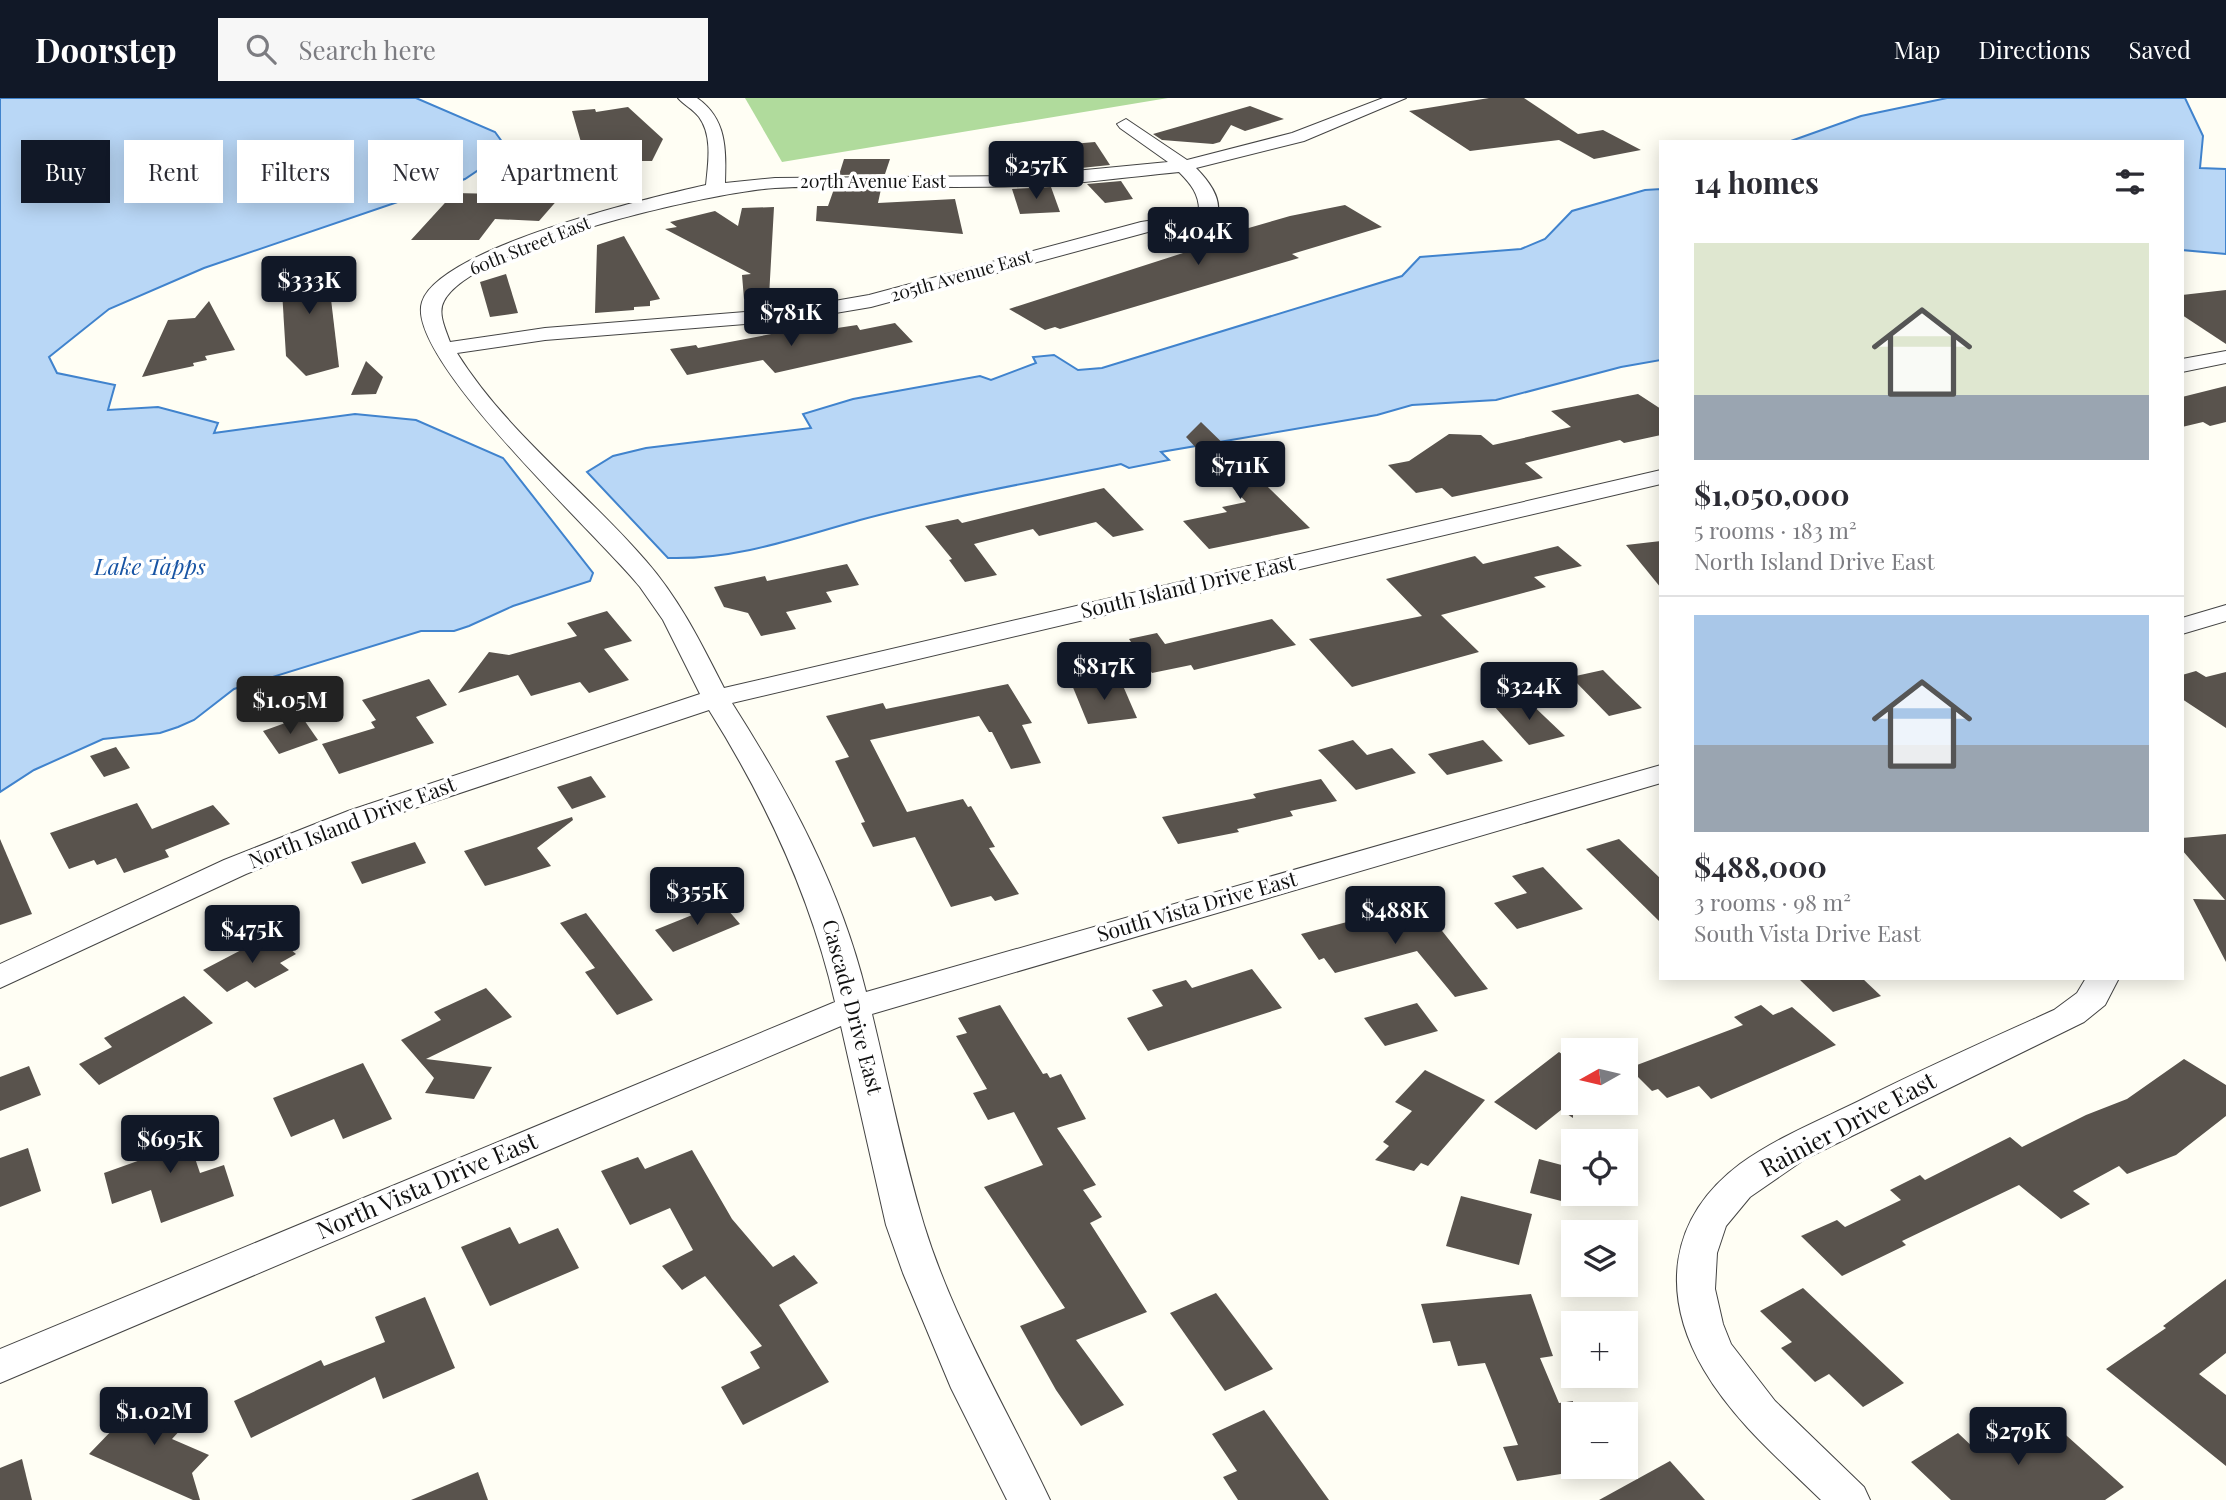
<!DOCTYPE html>
<html lang="en">
<head>
<meta charset="utf-8">
<style>
	:root { --surface:#fff; --page:#f7f7f7; --text:#2b2b33; --muted:#7c7c81; --line:#e1e1e2; --accent:#111827 }
	body { margin:0; font-family:"Playfair Display",serif; background:var(--page); color:var(--text); height:100vh; display:flex; flex-direction:column; font-size:26px; white-space:nowrap }
	* { box-sizing:border-box; margin:0 }
	p { font-size:23px; color:var(--muted) }
	.icon { flex:none; width:38px; height:38px; fill:none; stroke:currentColor; stroke-width:2; stroke-linecap:round; stroke-linejoin:round }
	.map { position:relative; flex:1; overflow:hidden }
	.sheet { position:absolute; left:1659px; top:42px; width:525px; height:840px; display:flex; flex-direction:column; background:var(--surface); border-radius:0px; box-shadow:0 4px 18px #0003 }
	.sheet>* { flex:none }
	.top-card { position:absolute; left:21px; top:42px; width:665px; height:63px; display:flex; gap:14px }
	.needle { width:46px; rotate:262deg }
	.buttons { position:absolute; left:1561px; top:940px; display:grid; gap:14px }
	.buttons a { display:grid; place-items:center; width:77px; height:77px; border-radius:0px; background:var(--surface); box-shadow:0 4px 18px #0003; font-size:35px }
	.price { position:absolute; translate:-50% -60px; padding:0 16px; border-radius:7px; background:var(--accent); color:#fff; font-size:23px; line-height:46px; filter:drop-shadow(0 2px 4px #0008) }
	.price::after { content:''; position:absolute; left:50%; top:42px; width:21px; height:16px; margin-left:-10px; background:inherit; clip-path:polygon(0 0,100% 0,50% 100%) }
	.price.on { background:#222; color:#fff }
	ul { padding:0; list-style:none }
	li { display:grid; align-content:center; gap:14px; height:371px; padding:0 35px }
	li+li { border-top:2px solid var(--line) }
	li span { display:grid; place-items:center; height:217px; border-radius:0px; color:#555 }
	li>.icon { margin-inline-start:auto }
	span .icon { width:126px; height:126px; fill:#fffc; stroke-width:1 }
	li b { font-size:30px }
	h2 { display:flex; justify-content:space-between; align-items:center; height:84px; padding:0 35px; font-size:30px }
	.chip { padding:0 24px; border-radius:0px; background:var(--surface); box-shadow:0 4px 18px #0003; font-size:24px; line-height:63px }
	.chip.on { background:var(--accent); color:#fff }
	header { display:flex; align-items:center; gap:42px; box-sizing:border-box; height:98px; padding:0 35px; background:var(--accent); color:#fff }
	header strong { font-size:33px }
	nav { display:flex; gap:38px; margin-inline-start:auto; font-size:24px }
	.search { width:490px; height:63px; background:var(--page); display:flex; align-items:center; gap:18px; box-sizing:border-box; padding:0 24px; border-radius:0px; color:var(--muted); font-size:26px }
	.map>svg:first-child { display:block }
</style>
</head>
<body>
<header>
<strong>Doorstep</strong>
<div class="search"><svg class="icon" aria-label="search" viewBox="0 0 24 24"><circle cx="10" cy="10" r="6"/><path d="M15 15l6 6"/></svg>Search here</div>
<nav><a>Map</a><a>Directions</a><a>Saved</a></nav>
</header>
<div class="map">
<svg width="2226" height="1402" viewBox="0 0 2226 1402">
	<rect width="100%" height="100%" fill="#fffef4"/>
	<path fill="#b0db9c" d="M745 0H1168L782 64Z"/>
	<g fill="#b9d7f6" stroke="#4083cd" stroke-width="2">
		<path d="M0 0H416L495 34 508 52 465 81 204 170 109 211 49 259 57 275 115 287 108 312 158 309 218 325 214 335 355 316 416 322 503 360 593 475 590 483 513 508 469 528 454 533H421L234 591 194 622 178 629 160 635 103 641 34 672 0 694Z"/>
		<path d="M1947 0H2185L2203 38 2200 70 2226 71V156L2182 152V44H1788L1861 18Z"/>
		<path d="M1661 91V262L1621 269 1496 302 1412 307 1377 317 1161 354 1169 362 1129 370 1121 366C1035 384 946 399 860 422 796 440 736 462 668 460L587 374 613 358 646 350 811 330 803 316 853 301 980 278 991 282 1036 265 1033 259 1054 257 1078 272 1102 270 1402 178 1420 159 1521 151 1545 141 1572 113 1645 92Z"/>
	</g>
	<g fill="#59534d">
		<path d="M1489 0H1524L1578 36 1603 32 1641 52 1594 61 1559 42 1470 53 1409 13Z"/>
		<path d="M1250 8 1284 21 1245 33 1231 27 1220 44 1213 46 1162 42 1153 36Z"/>
		<path d="M628 9 663 41 652 63H617L601 84 564 83 585 58 572 13 595 11 596 14Z"/>
		<path d="M1095 44 1110 67 1071 71 1049 48Z"/>
		<path d="M1034 47 1045 73 1007 76 999 50Z"/>
		<path d="M844 61H890L885 76 839 77Z"/>
		<path d="M1121 83 1133 101 1105 105 1087 86Z"/>
		<path d="M1051 89 1060 114 1020 116 1012 91Z"/>
		<path d="M505 90 567 91 539 123 495 121 479 142H411L454 95 500 96Z"/>
		<path d="M834 91H881L878 105 955 101 963 136 816 123 817 108H828Z"/>
		<path d="M1345 107 1382 129 1292 156 1299 160 1060 231 1055 229 1045 232 1009 211 1183 155 1176 151 1290 118Z"/>
		<path d="M774 109 769 199 744 201 742 177 751 176 665 131 677 129 670 124 715 113 738 128 742 110Z"/>
		<path d="M624 138 660 201 650 203V208L634 209V212L595 215 597 147Z"/>
		<path d="M304 158 326 159 339 269 306 278 286 258 281 177 286 165Z"/>
		<path d="M506 176 518 215 490 219 480 184Z"/>
		<path d="M2226 192V246L2182 217V197Z"/>
		<path d="M209 203 235 252 205 258 207 262 193 265 194 268 142 279 168 222 195 220Z"/>
		<path d="M810 224 811 234 857 227 860 232 895 225 913 244 775 275 763 262 687 277 670 251 696 247 698 250 787 233V229Z"/>
		<path d="M366 263 383 279 376 296 351 297Z"/>
		<path d="M2226 288V324L2210 328 2203 324 2182 329V299Z"/>
		<path d="M1638 296 1661 311V337L1624 345 1620 342 1525 365 1543 380 1452 399 1442 390 1416 395 1388 367 1409 363 1449 336 1481 337 1493 347 1571 329 1551 313Z"/>
		<path d="M1201 324 1310 430 1209 451 1183 423 1227 414 1222 409 1246 404 1186 339Z"/>
		<path d="M1104 390 1144 432 1113 439 1096 424 1039 438 1033 431 974 446 997 477 965 484 949 462 952 461 925 428 958 421 962 425Z"/>
		<path d="M1661 443V490L1626 447Z"/>
		<path d="M1558 448 1582 468 1534 479 1546 489 1441 517 1479 554 1352 589 1309 541 1422 518 1386 481 1475 458 1483 466Z"/>
		<path d="M847 466 859 487 826 494 832 504 786 514 796 531 761 538 748 515 724 509 714 489 765 478 767 483Z"/>
		<path d="M607 513 632 543 604 551 629 582 589 595 580 584 531 598 518 577 458 595 489 554 509 557 577 538 567 525Z"/>
		<path d="M1272 521 1296 547 1194 572 1191 567 1152 575 1129 541 1157 535 1165 546Z"/>
		<path d="M1603 572 1617 586 1642 610 1609 618 1571 579Z"/>
		<path d="M2196 573 2206 579 2226 574V630L2182 601V577Z"/>
		<path d="M429 581 447 607 416 619 434 645 339 676 322 646 375 630 371 624 376 622 362 602Z"/>
		<path d="M1120 581 1137 620 1088 626 1072 587Z"/>
		<path d="M1008 586 1032 625 1022 627 1041 665 1011 671 992 634H989L979 618 870 642 907 714 963 701 968 709 971 708 995 749 989 750 1019 796 995 803 991 798 951 809 915 739 873 749 861 725 865 724 835 663 849 659 826 618 883 605 886 611Z"/>
		<path d="M1525 600 1565 638 1529 647 1494 608Z"/>
		<path d="M302 619 318 642 279 656 263 633Z"/>
		<path d="M1353 642 1367 657 1392 650 1416 675 1356 692 1318 652Z"/>
		<path d="M1483 642 1503 663 1447 677 1428 656Z"/>
		<path d="M116 649 130 670 104 679 90 658Z"/>
		<path d="M591 678 606 699 572 711 557 689Z"/>
		<path d="M1321 681 1337 703 1290 713 1293 718 1237 731 1239 734 1178 746 1162 719 1256 700 1253 696Z"/>
		<path d="M137 705 152 731 213 707 230 726 165 752 169 759 124 775 116 760 97 767 94 762 69 771 50 735Z"/>
		<path d="M572 719 573 722 537 750 551 768 519 778 485 788 464 753Z"/>
		<path d="M2226 736V864L2193 801 2225 802 2182 752V740Z"/>
		<path d="M0 741 32 816 0 827Z"/>
		<path d="M1619 741 1661 781V825L1586 751Z"/>
		<path d="M415 744 426 765 362 786 351 764Z"/>
		<path d="M1543 769 1583 811 1517 831 1494 805 1527 795 1512 778Z"/>
		<path d="M722 805 740 826 673 854 655 832Z"/>
		<path d="M1420 805 1488 891 1455 899 1417 853 1335 875 1324 860 1319 862 1301 836Z"/>
		<path d="M586 815 653 902 617 917 585 874 595 870 560 825Z"/>
		<path d="M272 836 296 856 280 865 289 872 255 890 247 883 227 894 203 872Z"/>
		<path d="M1252 871 1282 910 1148 953 1127 920 1163 908 1152 892 1186 882 1192 890Z"/>
		<path d="M1798 880H1862L1881 898 1833 914Z"/>
		<path d="M486 890 512 919 426 961 492 969 474 1001 425 995 434 980 401 942 441 922 434 914Z"/>
		<path d="M184 898 213 925 99 987 79 966 112 949 104 940Z"/>
		<path d="M1417 905 1438 933 1385 948 1364 920Z"/>
		<path d="M1000 907 1043 976 1047 975 1050 980 1061 976 1086 1021 1057 1030 1096 1087 1083 1092 1102 1119 1090 1125 1147 1214 1076 1242 1124 1307 1081 1328 1056 1292 1020 1228 1065 1210 984 1089 1043 1067 1014 1014 988 1022 973 995 987 991 956 938 967 935 958 920Z"/>
		<path d="M1761 907 1773 917 1792 909 1836 947 1711 1001 1699 988 1667 1000 1658 991 1652 993 1629 970 1743 927 1734 919Z"/>
		<path d="M1559 954 1573 964V1020L1561 1012 1536 1032 1494 1004Z"/>
		<path d="M2184 961 2226 987V1018L2176 1057 2127 1076 2119 1068 2073 1093 2090 1106 2061 1121 2019 1087 1902 1143 1906 1147 1842 1178 1801 1138 1837 1122 1845 1129 1901 1102 1890 1092 1920 1077 1925 1082 2010 1039 2022 1049 2086 1017 2127 1001Z"/>
		<path d="M363 965 392 1021 343 1041 334 1021 291 1039 273 1000Z"/>
		<path d="M29 968 41 997 0 1013V979Z"/>
		<path d="M1425 972 1485 1002 1428 1068 1421 1065 1414 1073 1375 1062 1389 1048 1383 1044 1412 1013 1395 1004Z"/>
		<path d="M182 1022 200 1075 224 1067 234 1098 161 1125 151 1092 112 1106 104 1075 146 1060 139 1037Z"/>
		<path d="M28 1050 41 1093 0 1109V1060Z"/>
		<path d="M692 1052 732 1121 773 1169 794 1157 818 1185 779 1207 829 1284 743 1327 721 1289 760 1270 750 1254 762 1248 705 1178 682 1192 662 1168 693 1152 670 1110 630 1127 601 1073 638 1059 645 1071Z"/>
		<path d="M1539 1061 1573 1070V1106L1530 1095Z"/>
		<path d="M1461 1098 1532 1116 1519 1167 1446 1148Z"/>
		<path d="M510 1129 519 1146 558 1130 579 1170 490 1208 461 1149Z"/>
		<path d="M2226 1181V1255L2199 1276 2226 1297V1368L2106 1271 2166 1230 2163 1228Z"/>
		<path d="M1803 1190 1904 1285 1863 1309 1829 1276 1815 1284 1781 1250 1792 1244 1760 1213Z"/>
		<path d="M1216 1195 1273 1271 1225 1293 1170 1215Z"/>
		<path d="M1531 1196 1553 1258 1540 1260 1559 1305 1573 1303V1374L1517 1383 1503 1349 1518 1347 1485 1265 1458 1268 1450 1243 1433 1245 1421 1206Z"/>
		<path d="M425 1199 455 1270 383 1301 375 1279 251 1340 234 1303 321 1262 324 1268 385 1244 375 1219Z"/>
		<path d="M147 1296 195 1316 172 1341 209 1357 192 1375 200 1402H193L89 1356Z"/>
		<path d="M1264 1312 1329 1402H1238L1223 1379 1237 1373 1212 1336Z"/>
		<path d="M2039 1313 2124 1389 2105 1402H1951L1911 1364 1958 1335 1976 1352Z"/>
		<path d="M22 1361 32 1402H0V1370Z"/>
		<path d="M1670 1363 1705 1402H1599Z"/>
		<path d="M478 1374 488 1402H411Z"/>
	</g>
	<g fill="none" stroke-linecap="round" stroke-linejoin="round">
		<g stroke="#444" stroke-width="2">
			<g id="minor">
				<path d="M678 0H697C727 21 726 51 725 85L775 80 1023 78 1168 64 1120 30 1117 26 1126 21 1187 62 1292 35 1383 0H1406L1304 43 1196 70C1209 83 1225 104 1215 122L1194 129 1148 134 871 209 794 222 545 242 457 255C507 335 586 393 646 463 680 502 701 545 724 590L1661 372V386L732 605C790 696 840 789 866 894L1661 667V685L872 916C889 986 903 1058 924 1127 954 1224 1007 1311 1050 1402H1007L951 1290 903 1175 886 1127 841 928 0 1285V1251L835 904C811 799 766 703 709 612L370 725 246 776 0 890V866L224 762 348 713 700 596 663 522 640 489C601 440 404 260 422 204 439 150 652 99 706 87 708 66 713 38 699 19 693 11 684 7 678 0ZM1179 74C1191 86 1200 97 1199 115L1141 124 869 197 794 210 545 230 450 244C446 232 437 215 444 203 473 148 712 94 775 90 857 86 939 91 1020 88 1073 87 1126 79 1179 74Z"/>
				<path d="M2226 253V265L2182 274V261Z"/>
				<path d="M2226 507V523L2182 536V520Z"/>
				<path d="M2086 880H2119L2105 907 2084 924 1805 1061 1750 1099 1726 1128 1717 1155 1715 1191 1723 1226 1731 1246 1775 1303 1864 1389 1870 1402H1821C1779 1361 1734 1323 1704 1272 1660 1197 1668 1120 1740 1066 1776 1040 1818 1023 1857 1004 1922 971 1988 942 2054 912L2077 895Z"/>
			</g>
		</g>
		<use href="#minor" fill="#fff" fill-rule="evenodd"/>
	</g>
	<g text-anchor="middle" stroke-width="7" stroke-linejoin="round" paint-order="stroke">
		<g font-size="18" fill="#111" stroke="#fff">
			<text x="873" y="90">207th Avenue East</text>
			<text transform="translate(530 148) rotate(-22)" y="6">60th Street East</text>
			<text transform="translate(961 178) rotate(-16)" y="6">205th Avenue East</text>
		</g>
		<g font-size="21" fill="#111" stroke="#fff">
			<text transform="translate(1188 489) rotate(-13)" y="7">South Island Drive East</text>
			<text transform="translate(352 725) rotate(-21)" y="7">North Island Drive East</text>
			<text transform="translate(1197 809) rotate(-16)" y="7">South Vista Drive East</text>
			<text transform="translate(852 909) rotate(75)" y="7">Cascade Drive East</text>
		</g>
		<g font-size="23" font-style="italic" fill="#1955a4" stroke="#fff">
			<text x="150" y="477">Lake Tapps</text>
		</g>
		<g font-size="24" fill="#111" stroke="#fff">
			<text transform="translate(1848 1027) rotate(-28)" y="8">Rainier Drive East</text>
			<text transform="translate(427 1088) rotate(-23)" y="8">North Vista Drive East</text>
		</g>
	</g>
</svg>
<div class="buttons">
<a><svg class="needle" viewBox="-14 -14 28 28"><path d="M0-13l5 13h-10z" fill="#e53935"/><path d="M0 13l5-13h-10z" fill="#7c7c81"/></svg></a>
<a><svg class="icon" aria-label="locate" viewBox="0 0 24 24"><circle cx="12" cy="12" r="6"/><path d="M12 2v4M12 18v4M2 12h4M18 12h4"/></svg></a>
<a><svg class="icon" aria-label="layers" viewBox="0 0 24 24"><path d="M12 4l9 5-9 5-9-5zM3 14l9 5 9-5"/></svg></a>
<a>+</a>
<a>−</a>
</div>
<b class="price" style="left:1036px;top:103px">$257K</b>
<b class="price" style="left:1198px;top:169px">$404K</b>
<b class="price" style="left:309px;top:218px">$333K</b>
<b class="price" style="left:791px;top:250px">$781K</b>
<b class="price" style="left:1240px;top:403px">$711K</b>
<b class="price" style="left:1104px;top:604px">$817K</b>
<b class="price" style="left:1529px;top:624px">$324K</b>
<b class="price on" style="left:290px;top:638px">$1.05M</b>
<b class="price" style="left:697px;top:829px">$355K</b>
<b class="price" style="left:1395px;top:848px">$488K</b>
<b class="price" style="left:252px;top:867px">$475K</b>
<b class="price" style="left:170px;top:1077px">$695K</b>
<b class="price" style="left:154px;top:1349px">$1.02M</b>
<b class="price" style="left:2018px;top:1369px">$279K</b>
<div class="top-card">
<a class="chip on">Buy</a>
<a class="chip">Rent</a>
<a class="chip">Filters</a>
<a class="chip">New</a>
<a class="chip">Apartment</a>
</div>
<section class="sheet">
<h2>14 homes<svg class="icon" aria-label="filters" viewBox="0 0 24 24"><path d="M4 7h16M4 17h16"/><circle cx="9" cy="7" r="2"/><circle cx="15" cy="17" r="2"/></svg></h2>
<ul>
<li><span style="background:linear-gradient(#dfe7d0 70%,#9aa5b1 0)"><svg class="icon" aria-label="home" viewBox="0 0 24 24"><path d="M3 11l9-7 9 7M6 9v11h12V9"/></svg></span><div><b>$1,050,000</b><p>5 rooms · 183 m²</p><p>North Island Drive East</p></div></li>
<li><span style="background:linear-gradient(#a9c7e8 60%,#9aa5b1 0)"><svg class="icon" aria-label="home" viewBox="0 0 24 24"><path d="M3 11l9-7 9 7M6 9v11h12V9"/></svg></span><div><b>$488,000</b><p>3 rooms · 98 m²</p><p>South Vista Drive East</p></div></li>
</ul>
</section>
</div>
</body>
</html>
